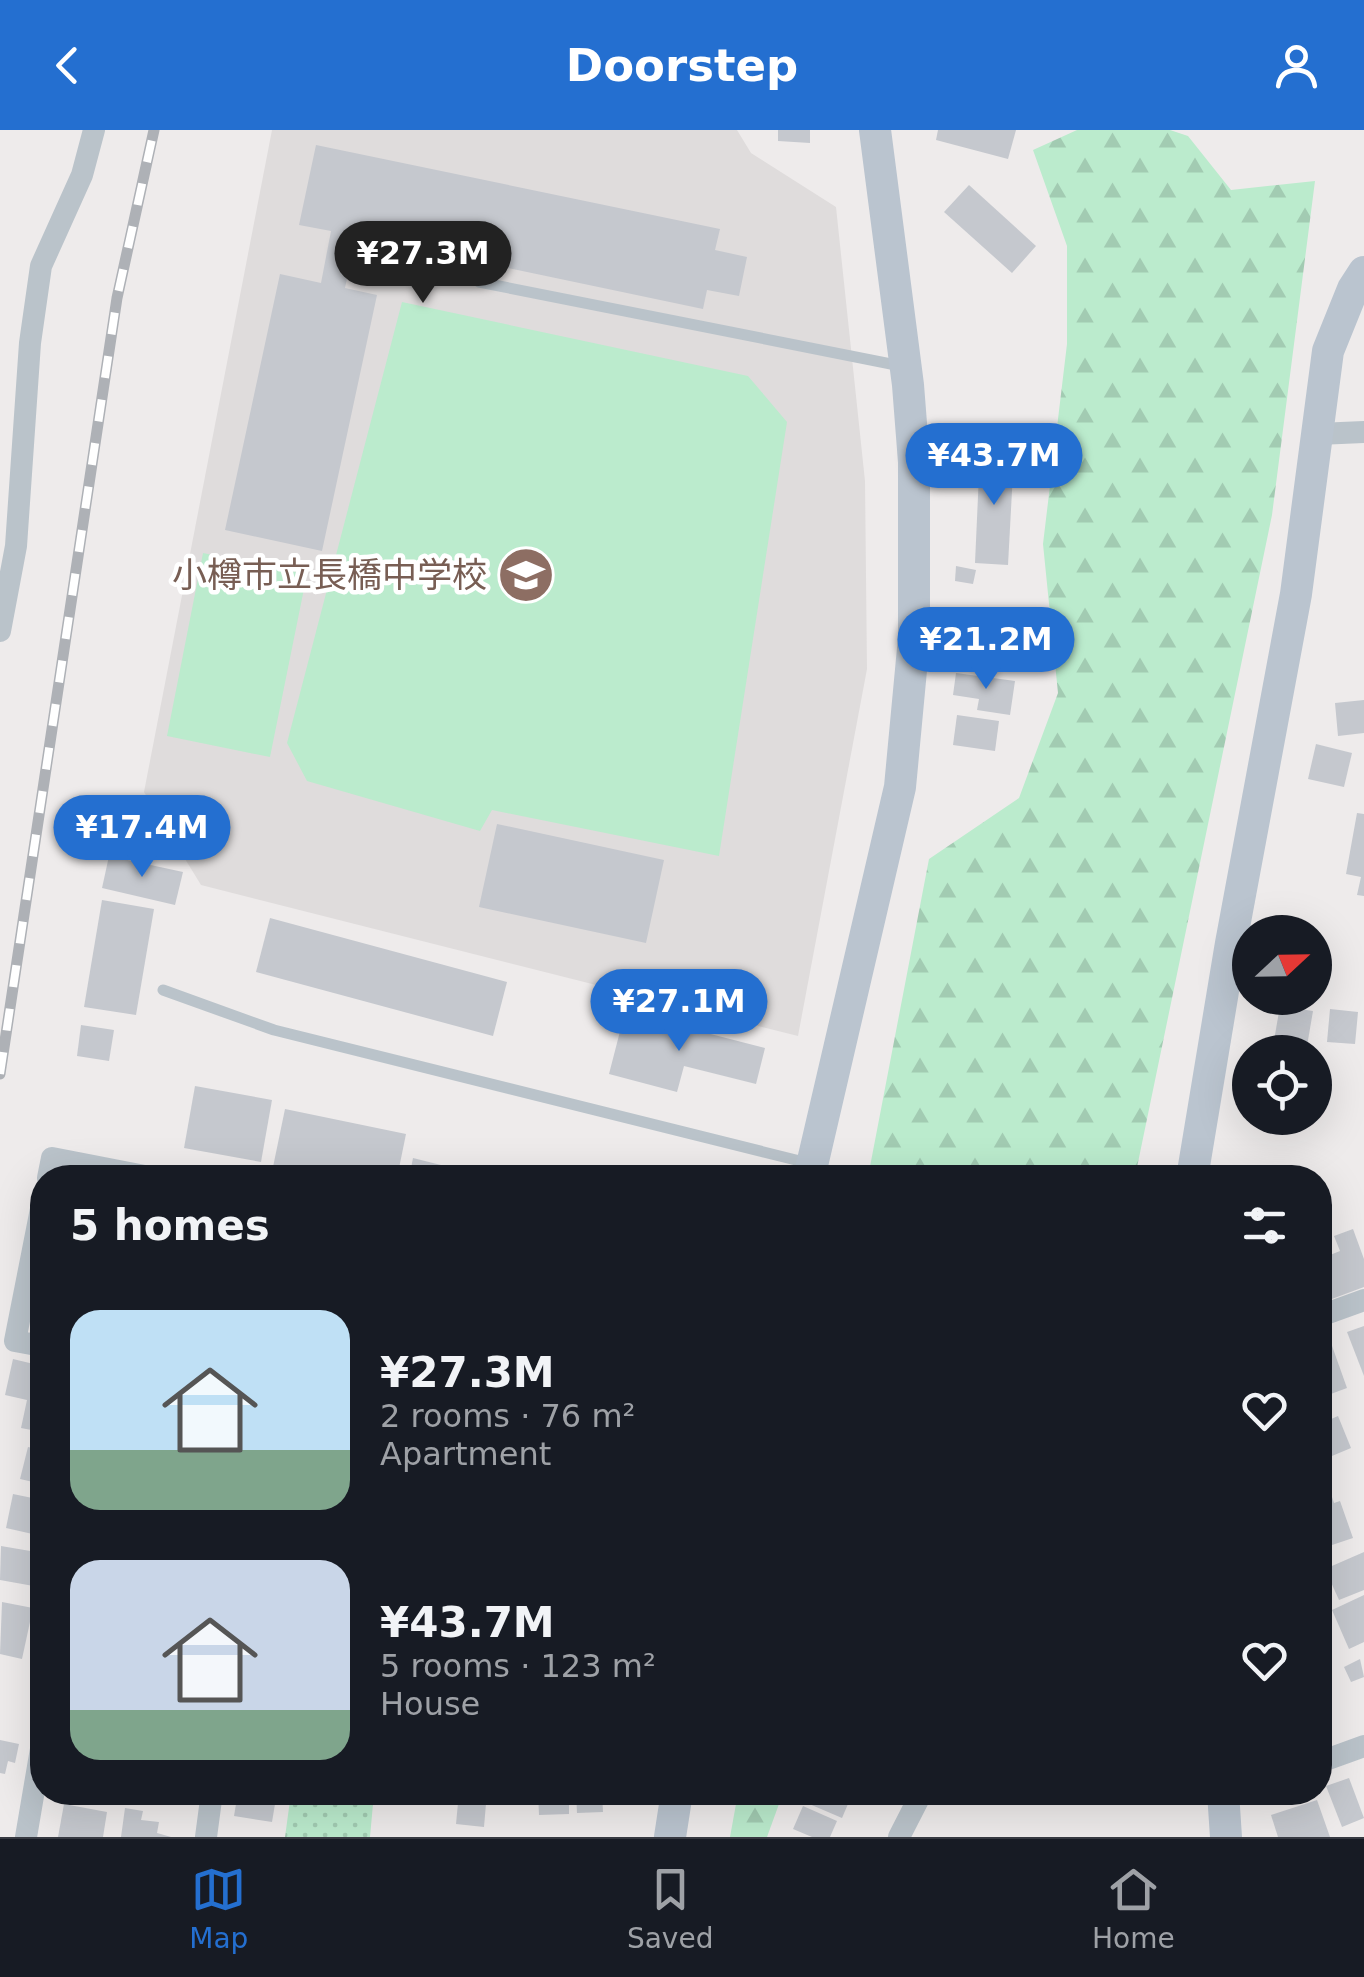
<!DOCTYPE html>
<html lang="en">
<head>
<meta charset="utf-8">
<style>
	:root { --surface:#171b24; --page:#242831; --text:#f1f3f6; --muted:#9ea1a6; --line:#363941; --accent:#246fd0 }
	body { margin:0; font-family:"DejaVu Sans","Noto Sans JP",sans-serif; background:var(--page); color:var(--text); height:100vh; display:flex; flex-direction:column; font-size:38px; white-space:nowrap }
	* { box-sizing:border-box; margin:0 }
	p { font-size:32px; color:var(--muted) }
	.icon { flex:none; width:55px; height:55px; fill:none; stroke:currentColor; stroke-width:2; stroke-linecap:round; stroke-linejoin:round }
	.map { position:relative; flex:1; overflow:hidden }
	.drawer { position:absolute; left:30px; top:1035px; width:1302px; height:640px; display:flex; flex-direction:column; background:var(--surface); border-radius:40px; box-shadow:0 10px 40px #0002 }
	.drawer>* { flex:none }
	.needle { width:65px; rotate:68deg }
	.fabs { position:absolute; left:1232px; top:785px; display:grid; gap:20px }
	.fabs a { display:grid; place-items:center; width:100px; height:100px; border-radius:50%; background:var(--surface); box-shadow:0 10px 40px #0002; font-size:50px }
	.price { position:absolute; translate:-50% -85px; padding:0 22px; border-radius:35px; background:var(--accent); color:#fff; font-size:32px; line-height:65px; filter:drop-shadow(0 2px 5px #0008) }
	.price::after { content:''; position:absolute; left:50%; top:60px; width:30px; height:22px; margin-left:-15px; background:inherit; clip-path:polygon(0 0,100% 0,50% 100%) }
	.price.selected { background:#222; color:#fff }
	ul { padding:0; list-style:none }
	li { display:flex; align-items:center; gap:30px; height:250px; padding:0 40px }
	li span { display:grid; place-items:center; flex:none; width:280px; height:200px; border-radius:30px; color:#555 }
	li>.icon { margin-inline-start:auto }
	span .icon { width:120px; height:120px; fill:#fffc; stroke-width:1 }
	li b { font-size:42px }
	h2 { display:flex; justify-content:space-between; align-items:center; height:120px; padding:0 40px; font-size:42px }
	header { display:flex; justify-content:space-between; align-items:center; height:130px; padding:0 40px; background:var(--accent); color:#fff; font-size:45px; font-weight:800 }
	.tab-bar { display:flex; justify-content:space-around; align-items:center; height:140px; border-top:2px solid var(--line); background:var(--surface); font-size:28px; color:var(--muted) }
	.tab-bar a { display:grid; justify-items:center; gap:5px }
	.tab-bar .selected { color:var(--accent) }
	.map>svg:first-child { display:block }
</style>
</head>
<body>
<header><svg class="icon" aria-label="back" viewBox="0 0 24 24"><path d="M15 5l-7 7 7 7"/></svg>Doorstep<svg class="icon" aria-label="person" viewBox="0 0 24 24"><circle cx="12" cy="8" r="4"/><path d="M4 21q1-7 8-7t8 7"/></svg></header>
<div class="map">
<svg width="1364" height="1707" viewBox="0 0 1364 1707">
	<defs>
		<pattern id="forest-firs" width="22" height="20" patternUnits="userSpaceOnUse" patternTransform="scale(2.5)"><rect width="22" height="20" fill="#bbebcd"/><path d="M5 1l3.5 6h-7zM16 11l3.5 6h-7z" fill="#a2cbb2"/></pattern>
		<pattern id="park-dots" width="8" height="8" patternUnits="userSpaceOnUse" patternTransform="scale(2.5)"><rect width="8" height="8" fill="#bbebcd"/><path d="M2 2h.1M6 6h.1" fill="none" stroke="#a2cbb2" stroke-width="1.8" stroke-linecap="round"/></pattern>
	</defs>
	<rect width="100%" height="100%" fill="#eeebeb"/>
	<path fill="#dfdcdc" d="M272 0H737L751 23 836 77 865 351 867 539 798 906 201 755 144 662Z"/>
	<g fill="url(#forest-firs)">
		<path d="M1077 0H1170L1188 6 1231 60 1315 51 1272 385 1135 1047H868L929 729 1019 668 1058 563 1043 414 1067 214V116L1033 20Z"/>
		<path d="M738 1663H783L767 1707H730Z"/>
	</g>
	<path fill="url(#park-dots)" d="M291 1663H374L370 1707H285Z"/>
	<g fill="#bbebcd">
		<path d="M402 172 748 246 787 292 719 726 492 680 480 701 307 651 287 613Z"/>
		<path d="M203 423 307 444 270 627 167 606Z"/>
	</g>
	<g fill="#c5c8ce">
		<path d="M778 0H810V13L778 11Z"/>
		<path d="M938 0H1016L1008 29 936 10Z"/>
		<path d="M316 15 720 99 715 120 747 127 739 166 707 160 703 179 356 106 345 158 377 165 322 421 225 400 280 144 321 153 331 101 299 95Z"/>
		<path d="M969 55 1036 116 1012 143 944 82Z"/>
		<path d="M980 322 1014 324 1008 435 975 433Z"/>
		<path d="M956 436 976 440 973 454 955 451Z"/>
		<path d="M966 500 1003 501 1002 529 965 528Z"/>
		<path d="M956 543 1015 551 1010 585 977 580 979 569 953 565Z"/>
		<path d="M1364 570V603L1338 606 1335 573Z"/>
		<path d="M957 585 999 591 995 621 953 615Z"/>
		<path d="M1316 614 1352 623 1344 657 1308 649Z"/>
		<path d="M1357 683 1364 684V766L1357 765 1361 747 1346 744Z"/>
		<path d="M497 694 664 730 646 813 479 777Z"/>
		<path d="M109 726 183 742 175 775 102 758Z"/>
		<path d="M102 770 154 779 136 885 84 877Z"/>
		<path d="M270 788 507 852 493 906 256 842Z"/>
		<path d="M1280 876 1313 881 1306 922H1272Z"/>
		<path d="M1330 879 1358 882 1355 914 1327 912Z"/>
		<path d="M625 882 765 918 756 954 684 936 677 962 609 944Z"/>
		<path d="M81 895 114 900 109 931 77 926Z"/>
		<path d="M195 956 272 970 261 1032 184 1018Z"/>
		<path d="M285 979 406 1004 397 1048H324L273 1037Z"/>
		<path d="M413 1028 449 1037 447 1048H409Z"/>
		<path d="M1353 1099 1364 1129V1157L1329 1170 1320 1147V1129L1340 1121 1334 1106Z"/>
		<path d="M34 1157 42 1159V1192L28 1189Z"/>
		<path d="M1364 1196V1246L1347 1202Z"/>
		<path d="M1331 1213 1347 1258 1320 1268V1217Z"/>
		<path d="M13 1229 42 1236V1302L21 1298 27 1270 5 1265Z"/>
		<path d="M1338 1286 1351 1318 1320 1331V1294Z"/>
		<path d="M28 1317 42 1320V1354L20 1349Z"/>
		<path d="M1328 1355 1334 1373 1340 1371 1353 1408 1320 1419V1358Z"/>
		<path d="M13 1364 42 1370 37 1405 6 1398Z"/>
		<path d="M1 1416 42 1423 39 1457 0 1450Z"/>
		<path d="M1364 1422V1460L1339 1470 1325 1439Z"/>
		<path d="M1364 1465V1512L1349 1519 1332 1480Z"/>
		<path d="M2 1472 33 1478 22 1529 0 1524Z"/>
		<path d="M1360 1529 1364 1547 1351 1552 1344 1537Z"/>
		<path d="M0 1610 19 1614 15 1633 8 1631 5 1644 0 1643Z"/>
		<path d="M1349 1648 1364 1688 1342 1697 1326 1656Z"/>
		<path d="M126 1662H173L172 1671Z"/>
		<path d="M238 1662H277L272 1692 234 1686Z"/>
		<path d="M459 1662H487L484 1697 456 1694Z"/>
		<path d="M538 1662H569V1684L539 1685Z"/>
		<path d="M576 1662H602L603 1682 577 1683Z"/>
		<path d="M812 1662H840L851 1667 842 1688 807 1673Z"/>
		<path d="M1317 1670 1330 1707H1278L1271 1685Z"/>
		<path d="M64 1674 107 1682 103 1707H58Z"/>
		<path d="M803 1676 837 1691 830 1707H812L793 1699Z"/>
		<path d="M125 1678 143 1681 141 1690 159 1692 157 1703 171 1707H121Z"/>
	</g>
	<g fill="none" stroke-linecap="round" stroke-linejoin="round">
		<g stroke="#bac3ca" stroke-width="11">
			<path d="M479 152 901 236"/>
			<path d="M163 860 274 900 808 1033"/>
		</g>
		<g stroke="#bac3ca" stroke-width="22">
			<path d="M1318 304 1364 302"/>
			<path d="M0 501 16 416 30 213 41 136 82 45 94 0"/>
			<path d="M48 1048 52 1028 155 1048"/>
			<path d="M42 1074 15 1211 42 1216"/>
			<path d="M1320 1186 1364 1170"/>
			<path d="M1320 1632 1364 1616"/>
			<path d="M26 1707 42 1613"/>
			<path d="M206 1707 212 1662"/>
			<path d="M899 1707 922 1662"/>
		</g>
		<g stroke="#bac4cf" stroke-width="32">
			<path d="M809 1048 900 657 914 508V332L908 255 875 0"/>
			<path d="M1192 1048 1231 813 1296 464 1328 221 1353 159 1364 142"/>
			<path d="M1223 1662 1226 1707"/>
			<path d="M670 1707 677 1662"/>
		</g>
		<g stroke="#aeb1b6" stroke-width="11">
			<path id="rail" d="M0 944 117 168 154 0"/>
		</g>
		<use href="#rail" stroke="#fff" stroke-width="8" stroke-dasharray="22" stroke-linecap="butt"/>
	</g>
	<defs>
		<g id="school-disc" transform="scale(2.875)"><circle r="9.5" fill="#8d6e63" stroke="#fff"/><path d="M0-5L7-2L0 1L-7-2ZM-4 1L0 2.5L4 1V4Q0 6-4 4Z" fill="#fff"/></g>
	</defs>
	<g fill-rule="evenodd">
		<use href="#school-disc" x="526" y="445"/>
	</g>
	<g text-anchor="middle" stroke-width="9" stroke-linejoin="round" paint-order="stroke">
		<g font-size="35" fill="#785e54" stroke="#fff" text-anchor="end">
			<text x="487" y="457">小樽市立長橋中学校</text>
		</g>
	</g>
</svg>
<div class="fabs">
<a><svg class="needle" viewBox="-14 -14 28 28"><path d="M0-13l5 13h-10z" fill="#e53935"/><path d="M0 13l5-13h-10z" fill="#9ea1a6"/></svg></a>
<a><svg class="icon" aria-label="locate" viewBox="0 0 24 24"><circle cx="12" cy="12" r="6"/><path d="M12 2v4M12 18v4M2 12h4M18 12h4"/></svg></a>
</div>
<b class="price selected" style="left:423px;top:176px">¥27.3M</b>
<b class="price" style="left:994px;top:378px">¥43.7M</b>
<b class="price" style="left:986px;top:562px">¥21.2M</b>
<b class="price" style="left:142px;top:750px">¥17.4M</b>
<b class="price" style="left:679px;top:924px">¥27.1M</b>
<section class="drawer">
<h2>5 homes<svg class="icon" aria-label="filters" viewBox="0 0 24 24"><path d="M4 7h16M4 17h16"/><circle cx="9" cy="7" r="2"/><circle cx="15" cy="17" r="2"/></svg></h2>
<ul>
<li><span style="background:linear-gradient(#bfe0f5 70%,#7fa58c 0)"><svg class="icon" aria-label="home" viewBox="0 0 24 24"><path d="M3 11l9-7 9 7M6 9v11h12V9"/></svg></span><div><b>¥27.3M</b><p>2 rooms · 76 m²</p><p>Apartment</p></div><svg class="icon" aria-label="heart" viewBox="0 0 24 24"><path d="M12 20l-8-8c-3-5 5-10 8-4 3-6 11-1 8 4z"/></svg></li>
<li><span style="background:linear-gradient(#c9d6e8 75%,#7fa58c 0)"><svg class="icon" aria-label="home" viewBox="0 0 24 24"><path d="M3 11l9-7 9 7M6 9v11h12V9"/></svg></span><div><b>¥43.7M</b><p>5 rooms · 123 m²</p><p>House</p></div><svg class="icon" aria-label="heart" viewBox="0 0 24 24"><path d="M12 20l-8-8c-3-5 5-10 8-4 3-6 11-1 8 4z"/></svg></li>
</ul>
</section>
</div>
<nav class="tab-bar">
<a class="selected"><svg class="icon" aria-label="map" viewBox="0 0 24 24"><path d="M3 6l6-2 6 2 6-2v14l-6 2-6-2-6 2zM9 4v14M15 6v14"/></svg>Map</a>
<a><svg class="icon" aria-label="saved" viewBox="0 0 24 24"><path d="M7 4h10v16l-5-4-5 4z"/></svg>Saved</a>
<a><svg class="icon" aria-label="home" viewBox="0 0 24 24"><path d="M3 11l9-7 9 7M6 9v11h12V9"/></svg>Home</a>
</nav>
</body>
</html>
